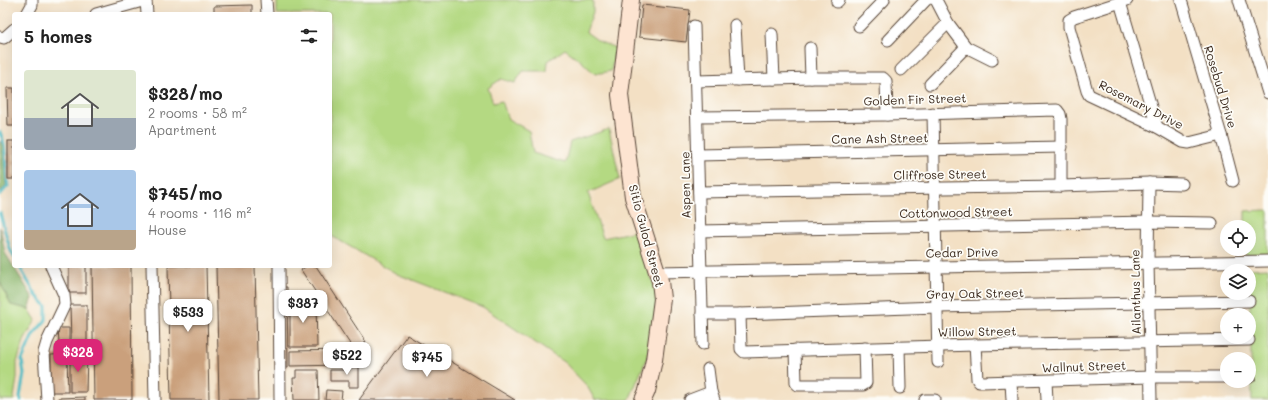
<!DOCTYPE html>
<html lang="en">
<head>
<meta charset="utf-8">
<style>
	:root { --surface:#fff; --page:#f6f6f6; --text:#222; --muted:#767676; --accent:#db2777 }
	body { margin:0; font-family:Mali,sans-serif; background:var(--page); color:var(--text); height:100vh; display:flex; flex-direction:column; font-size:15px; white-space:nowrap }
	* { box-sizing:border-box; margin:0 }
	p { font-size:13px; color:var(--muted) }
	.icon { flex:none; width:22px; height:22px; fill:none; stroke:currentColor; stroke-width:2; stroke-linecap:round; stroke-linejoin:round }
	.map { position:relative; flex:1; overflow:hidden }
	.drawer { position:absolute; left:12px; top:12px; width:320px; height:256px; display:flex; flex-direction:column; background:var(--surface); border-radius:4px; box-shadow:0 4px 16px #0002 }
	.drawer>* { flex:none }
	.buttons { position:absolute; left:1220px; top:220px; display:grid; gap:8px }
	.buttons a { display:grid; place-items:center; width:36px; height:36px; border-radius:50%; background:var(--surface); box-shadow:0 4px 16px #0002; font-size:20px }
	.price { position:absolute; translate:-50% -34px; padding:0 9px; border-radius:8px; background:#fff; color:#222; font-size:13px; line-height:26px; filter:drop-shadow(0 1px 2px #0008) }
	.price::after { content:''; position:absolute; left:50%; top:24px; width:12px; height:9px; margin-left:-6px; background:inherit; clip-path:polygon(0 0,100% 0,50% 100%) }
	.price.active { background:var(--accent); color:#fff }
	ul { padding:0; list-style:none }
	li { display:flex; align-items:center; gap:12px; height:100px; padding:0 12px }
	li span { display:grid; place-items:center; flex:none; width:112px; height:80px; border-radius:4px; color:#555 }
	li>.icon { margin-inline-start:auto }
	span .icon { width:48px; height:48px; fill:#fffc; stroke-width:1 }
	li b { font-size:17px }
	h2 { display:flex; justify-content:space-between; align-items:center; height:48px; padding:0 12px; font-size:17px }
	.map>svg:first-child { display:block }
</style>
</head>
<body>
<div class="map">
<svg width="1268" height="400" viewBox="0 0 1268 400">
	<rect width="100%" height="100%" fill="#fdfcf7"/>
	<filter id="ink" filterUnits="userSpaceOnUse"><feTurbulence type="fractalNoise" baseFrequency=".025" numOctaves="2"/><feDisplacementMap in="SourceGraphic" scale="8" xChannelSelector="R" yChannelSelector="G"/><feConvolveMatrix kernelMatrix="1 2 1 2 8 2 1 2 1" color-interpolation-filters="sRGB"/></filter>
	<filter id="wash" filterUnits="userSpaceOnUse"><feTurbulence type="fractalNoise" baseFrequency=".012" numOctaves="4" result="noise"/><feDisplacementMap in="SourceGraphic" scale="16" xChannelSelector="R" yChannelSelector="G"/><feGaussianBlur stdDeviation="0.9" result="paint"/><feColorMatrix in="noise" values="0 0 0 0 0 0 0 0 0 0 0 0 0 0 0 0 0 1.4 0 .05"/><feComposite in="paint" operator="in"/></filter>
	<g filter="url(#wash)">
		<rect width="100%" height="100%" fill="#f3e0c4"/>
		<g fill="#b4d982" stroke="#788250">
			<path d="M277 0H593V12L586 32 600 42 616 48 611 71 595 74 581 61 565 49 548 61 547 71H523L515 83 501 79 488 88 493 103 502 101 508 119 529 131 533 153 565 163 570 142 609 129 620 179 588 193 603 238 636 231 658 298 647 358 629 400H595L587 386 565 363 483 307 397 274 330 235V14H277Z"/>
			<path d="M1268 210V255L1246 256V249H1249V227H1245V211Z"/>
			<path d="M1268 268V400H1252L1249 269Z"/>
			<path d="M0 282 11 305 29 309 36 320 25 338 17 362V378L14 397 15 400H0Z"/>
		</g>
		<g fill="#8fb970" stroke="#657247">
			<path d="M0 141 3 145 6 186 0 192Z"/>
			<path d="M0 227 5 253 33 298 29 309 11 305 0 282Z"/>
		</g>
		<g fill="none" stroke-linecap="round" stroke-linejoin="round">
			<g stroke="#4ebcc6" stroke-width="3">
				<path d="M0 132C8 148 4 168 8 186L0 195"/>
				<path d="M0 213 10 249 14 257"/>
				<path d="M19 266 36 295 46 306V320L33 335 22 360 24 374 20 397 21 400"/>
			</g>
		</g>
		<g id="blocks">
			<g fill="#caa07c">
				<path d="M252 5V14H214V6Z"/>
				<path d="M642 5 690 10 686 42 639 37Z"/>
				<path d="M7 88H14V126H8Z"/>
				<rect x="8" y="141" width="6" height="38"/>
				<rect x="69" y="266" width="17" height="27"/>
				<path d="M92 266H131L132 400H94Z"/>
				<path d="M168 266H206L209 400H171Z"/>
				<path d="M216 266H255L258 400H219Z"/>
				<path d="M307 266H316L366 342 354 350 301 270Z"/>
				<path d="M282 287H287L288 368H282Z"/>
				<path d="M290 301H316L317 347H290Z"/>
				<path d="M70 305H87V343H71Z"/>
				<path d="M58 328H69V343H59Z"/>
				<path d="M407 335 515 400H359Z"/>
				<path d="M346 350V365L290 366V351Z"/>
				<path d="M67 354 68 392H51V355Z"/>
				<path d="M70 355H87L86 392H70Z"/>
				<path d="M348 367H359V387H349V381H330V370H348Z"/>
				<path d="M296 370H318L319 400H294L293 378H296Z"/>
				<path d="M326 390 342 391 341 400H325Z"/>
				<path d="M85 397V400H58V398Z"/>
			</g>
		</g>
	</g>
	<g filter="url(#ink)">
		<use href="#blocks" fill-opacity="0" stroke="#574537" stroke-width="1"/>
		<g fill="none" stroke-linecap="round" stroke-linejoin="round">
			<g stroke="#574537" stroke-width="13">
				<g id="minor">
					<path d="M266 0 267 14"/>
					<path d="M936 0 948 23 966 47 992 60"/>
					<path d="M1127 0 1074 17 1069 20V27L1087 91 1089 95 1157 127 1183 142 1189 143 1221 135"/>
					<path d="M1181 0 1221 135 1233 181"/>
					<path d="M1239 0 1268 93"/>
					<path d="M837 2 839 0"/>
					<path d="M1120 2 1157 127"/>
					<path d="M27 14 32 5V0"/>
					<path d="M96 14 146 0 147 14"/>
					<path d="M735 25 738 80"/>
					<path d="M694 26C698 132 699 238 703 344"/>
					<path d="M859 26 884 0"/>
					<path d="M772 34 774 79"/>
					<path d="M0 37 4 38 14 29"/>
					<path d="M888 40 926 0"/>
					<path d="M810 48 811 78"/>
					<path d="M901 70 948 23"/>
					<path d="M696 81 811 78H883L886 81 887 115"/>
					<path d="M930 84 966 47"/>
					<path d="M933 113 938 362"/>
					<path d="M697 117 887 115 1057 110 1060 114 1061 119V186"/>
					<path d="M698 155 1062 147"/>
					<path d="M1149 183 1148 262 1151 400"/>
					<path d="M699 192 1061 186 1149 183 1182 184"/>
					<path d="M700 231 1149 222 1212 223"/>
					<path d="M152 266 155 400"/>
					<path d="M279 266 280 400"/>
					<path d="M657 272 1268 261"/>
					<path d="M702 314H740L937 307 1249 301"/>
					<path d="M740 314 741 349 744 352 975 345 1249 340"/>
					<path d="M975 345 977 379 979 382H982L1151 377H1227"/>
					<path d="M899 347 900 388"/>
					<path d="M795 350 796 383 798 385H863L866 383 865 348"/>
					<path d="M708 369 711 392 714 400"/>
					<path d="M1249 377H1250"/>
					<path d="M1046 381 1047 400"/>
					<path d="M1011 382 1012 400"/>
					<path d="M47 400 44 352 47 342 65 304 64 295 51 266"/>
					<path d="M690 400 711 392"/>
					<path d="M925 400H935"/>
				</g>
			</g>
			<g stroke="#574537" stroke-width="18">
				<path id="secondary" d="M631 0 620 95 633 197 660 281 662 299 654 360 647 391 643 400"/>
			</g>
			<use href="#minor" stroke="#fff" stroke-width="11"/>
			<use href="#secondary" stroke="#fde4d1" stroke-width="16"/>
		</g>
	</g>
	<g text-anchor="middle" stroke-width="3.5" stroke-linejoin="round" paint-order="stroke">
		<g font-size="12" fill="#3b2a1e" stroke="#fdfcf7">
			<text transform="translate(1220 87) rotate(73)" y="4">Rosebud Drive</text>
			<text transform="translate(915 100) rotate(-2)" y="4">Golden Fir Street</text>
			<text transform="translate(1141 105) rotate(27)" y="4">Rosemary Drive</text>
			<text transform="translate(880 139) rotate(-1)" y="4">Cane Ash Street</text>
			<text transform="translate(940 175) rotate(-1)" y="4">Cliffrose Street</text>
			<text transform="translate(686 185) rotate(-91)" y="4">Aspen Lane</text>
			<text transform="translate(956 213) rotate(-1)" y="4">Cottonwood Street</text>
			<text transform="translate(646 236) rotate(75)" y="4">Sitio Gulod Street</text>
			<text transform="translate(962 253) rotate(-1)" y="4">Cedar Drive</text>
			<text transform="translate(1136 292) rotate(-91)" y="4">Ailanthus Lane</text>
			<text transform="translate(975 294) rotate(-1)" y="4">Gray Oak Street</text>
			<text transform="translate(977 332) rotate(-1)" y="4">Willow Street</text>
			<text transform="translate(1084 367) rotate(-2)" y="4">Wallnut Street</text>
		</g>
	</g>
</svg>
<div class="buttons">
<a><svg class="icon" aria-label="locate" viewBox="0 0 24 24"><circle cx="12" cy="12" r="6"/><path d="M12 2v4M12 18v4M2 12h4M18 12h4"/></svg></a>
<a><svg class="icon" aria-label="layers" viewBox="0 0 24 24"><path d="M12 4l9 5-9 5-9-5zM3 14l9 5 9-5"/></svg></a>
<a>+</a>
<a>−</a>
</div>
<b class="price" style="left:303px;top:324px">$387</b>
<b class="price" style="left:188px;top:333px">$533</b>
<b class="price active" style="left:78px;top:373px">$328</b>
<b class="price" style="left:347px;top:376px">$522</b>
<b class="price" style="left:427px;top:378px">$745</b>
<section class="drawer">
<h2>5 homes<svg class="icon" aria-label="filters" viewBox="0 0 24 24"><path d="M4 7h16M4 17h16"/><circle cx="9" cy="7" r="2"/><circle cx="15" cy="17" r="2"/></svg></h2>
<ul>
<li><span style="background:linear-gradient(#dfe7d0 60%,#9aa5b1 0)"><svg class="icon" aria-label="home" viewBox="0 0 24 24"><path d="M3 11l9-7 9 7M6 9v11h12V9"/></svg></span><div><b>$328/mo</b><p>2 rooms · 58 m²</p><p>Apartment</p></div></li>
<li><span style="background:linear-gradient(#a9c7e8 75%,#b9a48a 0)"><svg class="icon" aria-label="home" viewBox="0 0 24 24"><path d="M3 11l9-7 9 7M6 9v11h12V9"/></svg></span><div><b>$745/mo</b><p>4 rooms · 116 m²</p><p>House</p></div></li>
</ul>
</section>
</div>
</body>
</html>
